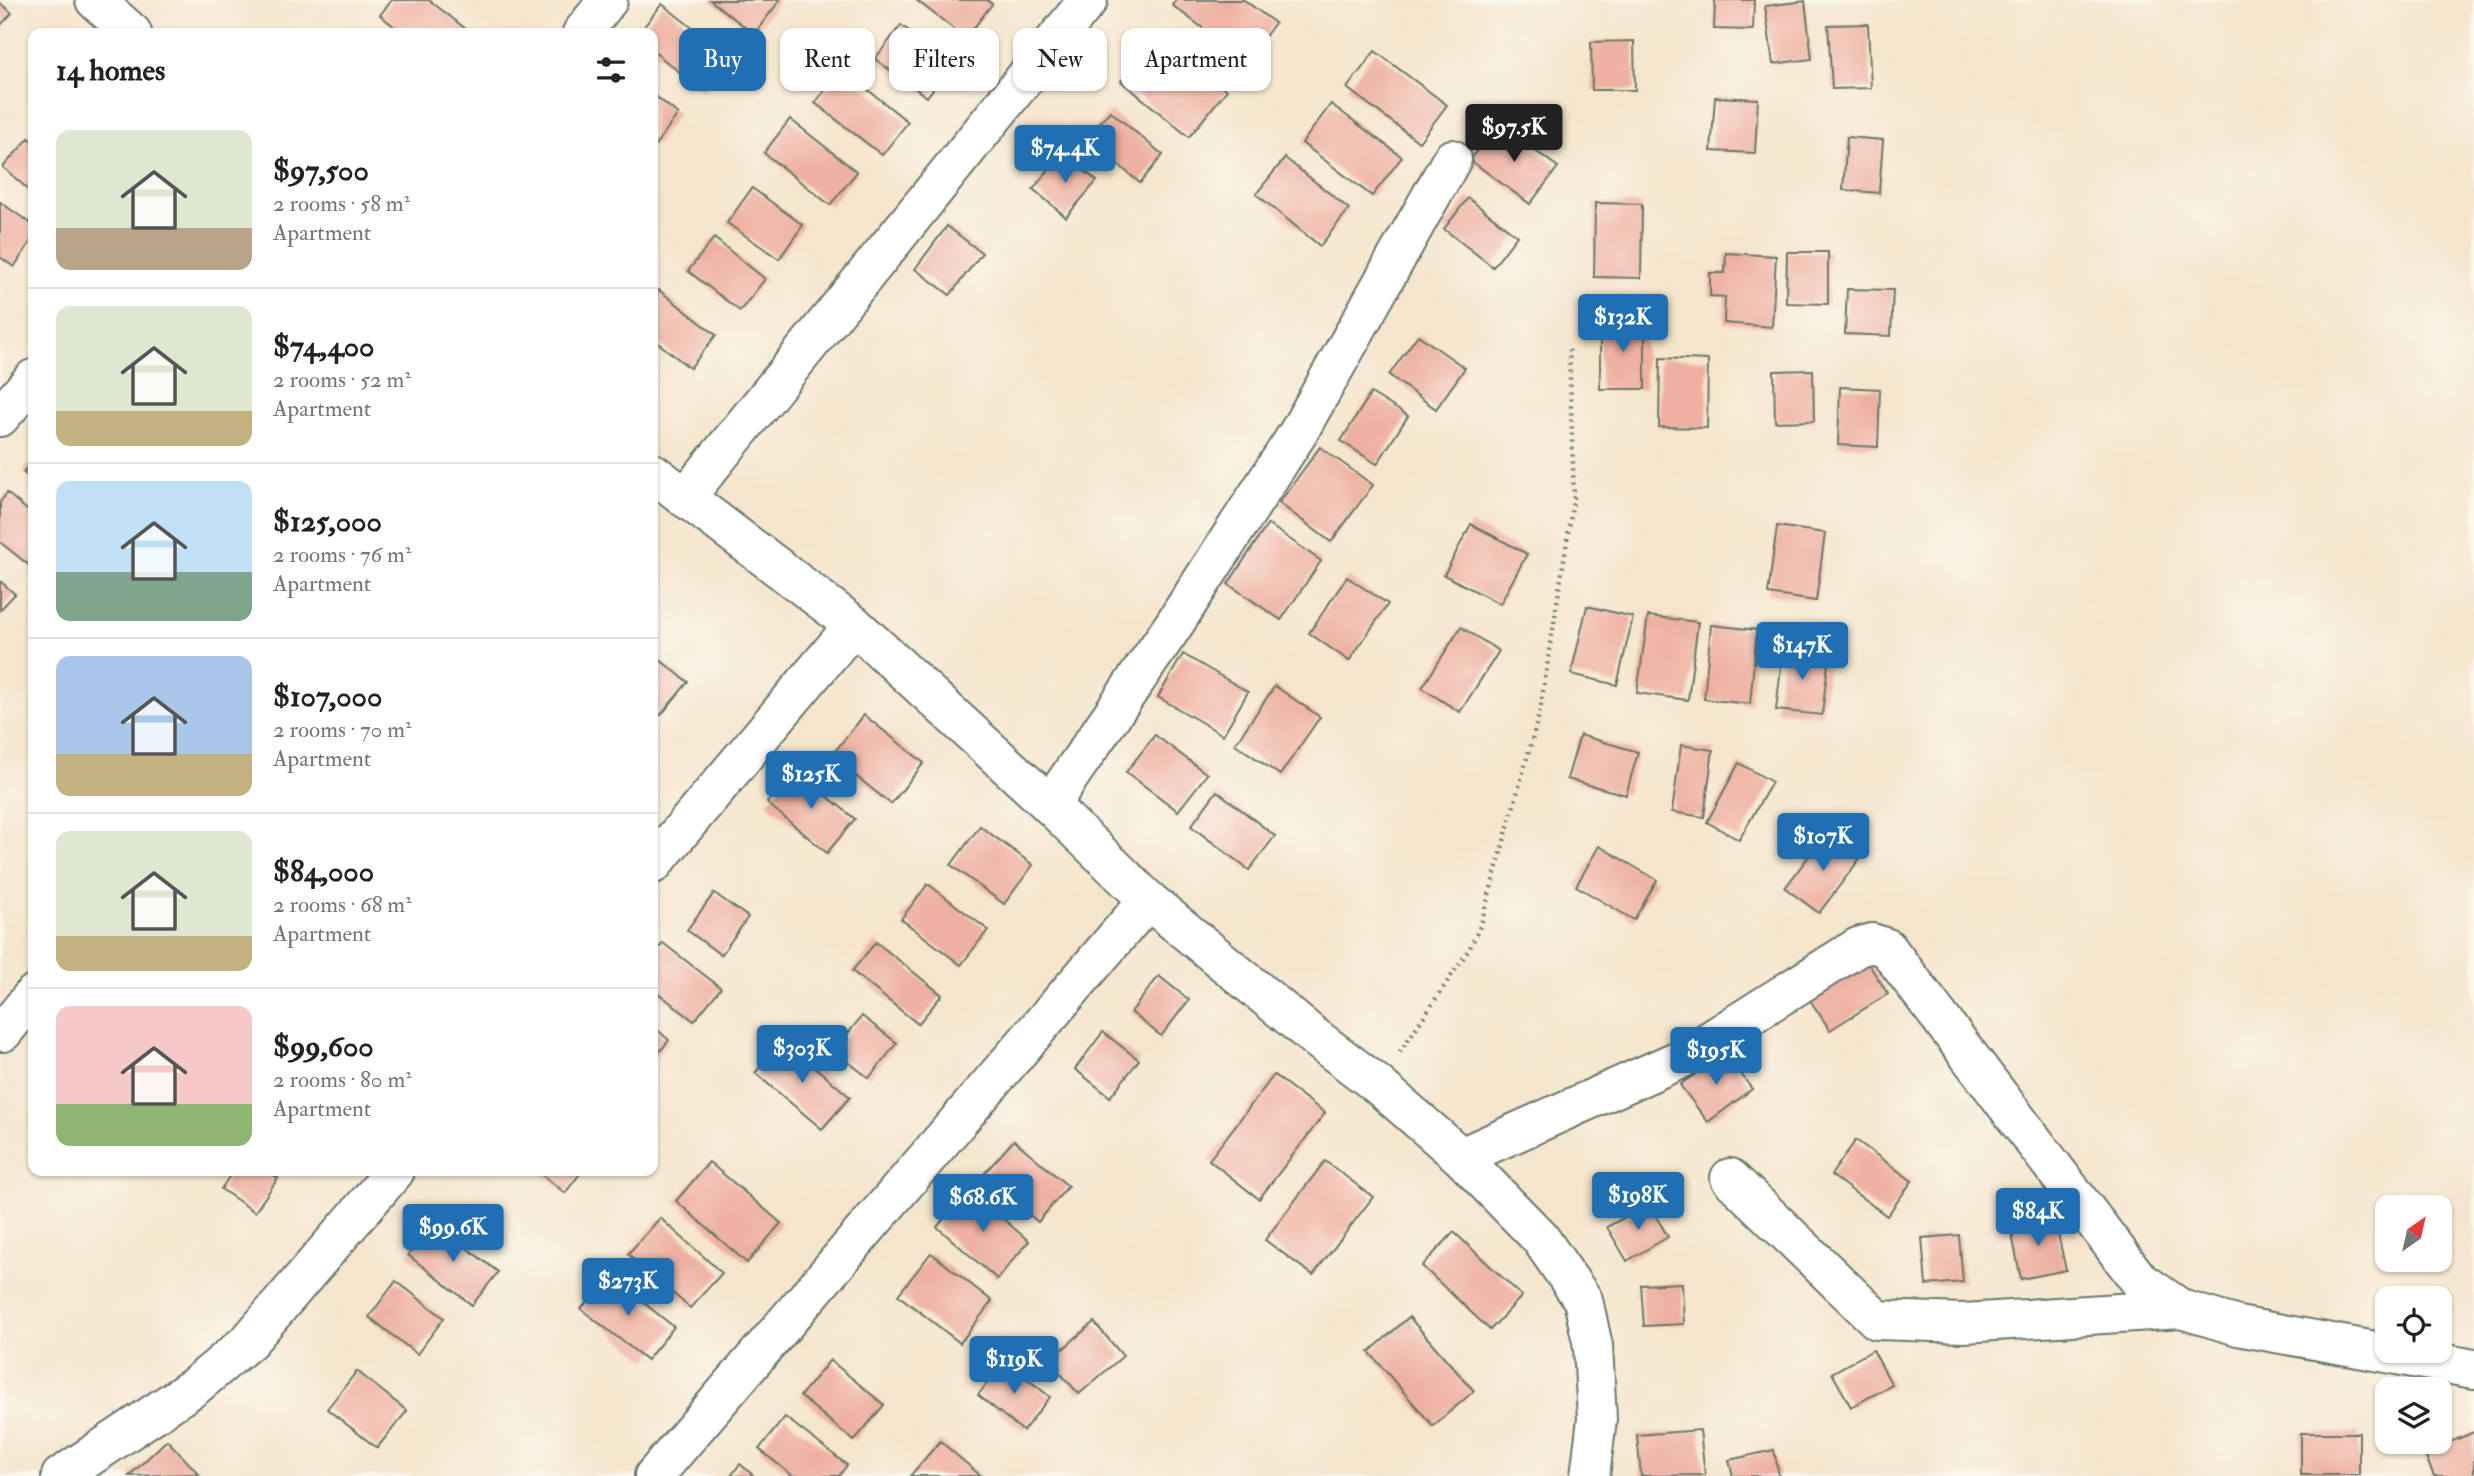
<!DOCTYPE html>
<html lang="en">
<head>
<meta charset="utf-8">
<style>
	:root { --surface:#fff; --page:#f2f2f2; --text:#222; --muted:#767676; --line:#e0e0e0; --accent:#1f6fb2 }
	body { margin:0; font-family:"IM FELL Double Pica",serif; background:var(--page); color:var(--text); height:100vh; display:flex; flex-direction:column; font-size:26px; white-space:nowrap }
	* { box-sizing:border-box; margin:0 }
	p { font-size:23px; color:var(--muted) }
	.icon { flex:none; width:38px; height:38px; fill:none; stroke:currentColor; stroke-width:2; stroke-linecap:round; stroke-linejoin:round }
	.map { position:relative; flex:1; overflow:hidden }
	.side { position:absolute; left:28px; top:28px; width:630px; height:1148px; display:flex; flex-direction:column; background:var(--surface); border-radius:14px; box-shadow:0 2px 5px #0004 }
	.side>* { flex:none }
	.top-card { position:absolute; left:679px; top:28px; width:665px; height:63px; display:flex; gap:14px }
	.needle { width:46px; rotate:34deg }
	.fabs { position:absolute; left:2375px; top:1195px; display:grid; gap:14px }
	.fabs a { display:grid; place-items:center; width:77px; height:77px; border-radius:14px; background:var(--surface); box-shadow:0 2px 5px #0004; font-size:35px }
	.price { position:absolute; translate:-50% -60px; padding:0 16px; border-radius:7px; background:var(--accent); color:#fff; font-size:23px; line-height:46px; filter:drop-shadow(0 2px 4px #0008) }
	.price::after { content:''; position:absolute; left:50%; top:42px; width:21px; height:16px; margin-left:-10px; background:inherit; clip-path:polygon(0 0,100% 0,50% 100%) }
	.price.current { background:#222; color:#fff }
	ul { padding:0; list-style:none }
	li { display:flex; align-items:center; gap:21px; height:175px; padding:0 28px }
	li+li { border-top:2px solid var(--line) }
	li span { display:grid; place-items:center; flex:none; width:196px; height:140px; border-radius:14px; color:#555 }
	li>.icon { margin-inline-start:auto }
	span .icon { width:84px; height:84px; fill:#fffc; stroke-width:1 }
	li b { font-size:30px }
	h2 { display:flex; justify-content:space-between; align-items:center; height:84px; padding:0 28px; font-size:30px }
	.pill { padding:0 24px; border-radius:14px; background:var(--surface); box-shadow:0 2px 5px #0004; font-size:24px; line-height:63px }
	.pill.current { background:var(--accent); color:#fff }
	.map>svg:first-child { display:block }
</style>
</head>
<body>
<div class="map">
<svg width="2474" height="1476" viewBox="0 0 2474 1476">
	<rect width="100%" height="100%" fill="#fbf7ec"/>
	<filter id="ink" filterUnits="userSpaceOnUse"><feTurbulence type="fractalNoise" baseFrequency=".0143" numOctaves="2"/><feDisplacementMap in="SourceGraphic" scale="14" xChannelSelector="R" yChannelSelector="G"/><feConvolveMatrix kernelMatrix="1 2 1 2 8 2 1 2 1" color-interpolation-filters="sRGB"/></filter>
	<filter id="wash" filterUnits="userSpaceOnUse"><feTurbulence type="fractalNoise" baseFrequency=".00686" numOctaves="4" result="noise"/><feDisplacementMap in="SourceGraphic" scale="28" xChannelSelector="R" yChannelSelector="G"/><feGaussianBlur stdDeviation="1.57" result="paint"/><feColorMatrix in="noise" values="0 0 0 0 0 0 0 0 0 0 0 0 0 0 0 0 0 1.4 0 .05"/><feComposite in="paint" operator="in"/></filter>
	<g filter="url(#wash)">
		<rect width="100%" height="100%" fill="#f5e5cc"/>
		<g id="blocks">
			<g fill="#eeb0a0">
				<path d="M392 0H429L471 33H402L380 15Z"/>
				<path d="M710 0H780L754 34Z"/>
				<path d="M916 0H987L992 4 966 38Z"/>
				<path d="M1176 0H1244L1275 23 1247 61 1172 5Z"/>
				<path d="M1715 0H1754L1753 30 1714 29Z"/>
				<path d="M1805 1 1812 59 1773 64 1765 6Z"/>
				<path d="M0 3 12 13 0 26Z"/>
				<path d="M662 4 729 57 703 91 653 51V33H639Z"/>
				<path d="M1868 24 1871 88 1832 89 1828 25Z"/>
				<path d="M901 25 952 63 927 97 875 59Z"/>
				<path d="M1160 35 1227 90 1189 137 1121 81Z"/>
				<path d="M1634 41 1635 90H1592L1591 42Z"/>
				<path d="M1375 51 1447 105 1419 142 1347 88Z"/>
				<path d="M842 69 908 122 882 155 815 103Z"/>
				<path d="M653 94 678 114 653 148Z"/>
				<path d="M1715 97 1758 99 1755 153 1711 151Z"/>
				<path d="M1331 104 1402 157 1372 196 1302 143Z"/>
				<path d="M1110 111 1163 155 1140 183 1087 138Z"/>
				<path d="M790 119 857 172 830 205 764 153Z"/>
				<path d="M1497 123 1558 167 1530 204 1470 160Z"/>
				<path d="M1847 137 1883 140 1879 193 1843 190Z"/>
				<path d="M29 138 33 142V194L3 167Z"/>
				<path d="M1062 153 1097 181 1066 217 1033 189Z"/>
				<path d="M1285 158 1349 209 1320 246 1256 194Z"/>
				<path d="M752 188 803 225 779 259 727 223Z"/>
				<path d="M1468 198 1517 236 1493 267 1444 229Z"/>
				<path d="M0 202 33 225V238L14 267 0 257Z"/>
				<path d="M1595 203 1642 204 1641 278 1594 277Z"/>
				<path d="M947 226 982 253 950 295 915 269Z"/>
				<path d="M714 238 765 279 740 311 688 271Z"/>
				<path d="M1787 252H1828V304L1786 303Z"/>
				<path d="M1726 253 1776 256 1772 327 1724 323 1725 297 1710 296V273H1725Z"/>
				<path d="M1847 289 1893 290 1891 336 1845 334Z"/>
				<path d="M659 290 716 335 690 368 653 339V298Z"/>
				<rect x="1600" y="318" width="45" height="71"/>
				<path d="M1418 335 1465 368 1436 409 1389 375Z"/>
				<path d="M1660 358 1708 360 1707 428 1659 427Z"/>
				<path d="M1813 370 1814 421 1775 422 1774 371Z"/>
				<path d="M1840 387 1880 389 1878 447 1838 445Z"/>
				<path d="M1371 393 1408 416 1377 464 1341 441Z"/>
				<path d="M1320 447 1373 485 1331 542 1279 503Z"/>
				<path d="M33 460V480L23 472Z"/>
				<path d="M7 493 33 515V562L30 566 0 542V502Z"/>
				<path d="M1268 524 1321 561 1281 620 1228 584Z"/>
				<path d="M1471 524 1527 554 1500 604 1444 575Z"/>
				<path d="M1777 526 1825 533 1816 601 1768 594Z"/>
				<path d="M1347 577 1388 604 1349 661 1309 633Z"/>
				<path d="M0 581 15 594 0 610Z"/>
				<path d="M1587 606 1633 617 1617 685 1571 674Z"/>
				<path d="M1648 616 1698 622 1688 700 1637 693Z"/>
				<path d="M1711 625 1757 630 1750 704 1704 699Z"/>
				<path d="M1461 627 1499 651 1460 712 1422 688Z"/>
				<path d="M1783 650 1829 655 1822 715 1776 710Z"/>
				<path d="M1183 654 1248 692 1223 735 1158 697Z"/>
				<path d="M655 656 688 682 661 715 653 708V659Z"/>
				<path d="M1275 686 1320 717 1280 775 1235 744Z"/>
				<path d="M864 715 924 763 891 804 831 756Z"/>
				<path d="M1155 735 1207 774 1178 811 1126 772Z"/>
				<path d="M1580 735 1638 752 1626 795 1567 779Z"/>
				<path d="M1681 745 1713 750 1704 817 1672 812Z"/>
				<path d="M1739 763 1772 782 1739 840 1707 822Z"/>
				<path d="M795 770 855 819 827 853 767 803Z"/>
				<path d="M1217 791 1275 836 1249 870 1191 826Z"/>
				<path d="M980 826 1033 865 1004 904 951 865Z"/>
				<path d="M1827 832 1861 857 1819 913 1785 888Z"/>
				<path d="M1599 846 1657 880 1634 920 1576 886Z"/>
				<path d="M928 884 988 930 961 965 901 919Z"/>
				<path d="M714 893 748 917 721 955 687 930Z"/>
				<path d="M876 942 942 995 918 1024 852 971Z"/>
				<path d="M663 943 721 988 694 1021 653 989V956Z"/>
				<path d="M1864 957 1888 994 1830 1030 1806 994Z"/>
				<path d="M1159 976 1189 1000 1161 1036 1131 1012Z"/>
				<path d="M862 1016 897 1043 869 1078 834 1051Z"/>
				<path d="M653 1026 669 1040 653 1060Z"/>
				<path d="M1103 1032 1139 1060 1110 1097 1075 1069Z"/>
				<path d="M783 1040 850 1097 822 1129 755 1073Z"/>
				<path d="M1725 1052 1752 1089 1708 1122 1680 1085Z"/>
				<path d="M1274 1075 1325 1113 1259 1199 1209 1160Z"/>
				<path d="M1014 1140 1068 1186 1038 1222 983 1175Z"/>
				<path d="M1856 1140 1912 1181 1887 1216 1831 1175Z"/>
				<path d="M1325 1161 1373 1197 1313 1275 1265 1240Z"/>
				<path d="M709 1162 781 1223 747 1263 676 1201Z"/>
				<path d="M233 1171H267L278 1178 255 1212 221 1189Z"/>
				<path d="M538 1171H582L565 1193Z"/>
				<path d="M969 1190 1029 1241 997 1279 937 1227Z"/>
				<path d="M1649 1204 1668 1237 1627 1261 1607 1227Z"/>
				<path d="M2054 1216 2066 1270 2021 1279 2010 1225Z"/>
				<path d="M660 1218 722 1273 690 1308 628 1254Z"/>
				<path d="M433 1222 498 1272 472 1305 408 1255Z"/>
				<path d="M1454 1232 1522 1296 1490 1330 1422 1266Z"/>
				<path d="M1959 1235 1963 1282 1926 1285 1922 1238Z"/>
				<path d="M931 1253 992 1301 960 1343 898 1295Z"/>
				<path d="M609 1275 674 1327 647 1360 581 1309Z"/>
				<path d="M396 1281 444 1318 417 1354 369 1317Z"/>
				<path d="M1682 1283 1684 1324 1644 1326 1641 1285Z"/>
				<path d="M1409 1317 1474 1391 1433 1426 1369 1352Z"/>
				<path d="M1094 1322 1123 1356 1079 1394 1049 1361Z"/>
				<path d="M1873 1350 1892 1385 1851 1407 1832 1373Z"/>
				<path d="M830 1360 884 1405 854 1441 800 1396Z"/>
				<path d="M1005 1361 1050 1397 1023 1431 978 1395Z"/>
				<path d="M357 1371 407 1411 377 1448 327 1409Z"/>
				<path d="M785 1417 847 1465 839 1476H793L759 1449Z"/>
				<path d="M1700 1430 1705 1475 1641 1476 1637 1435Z"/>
				<path d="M2474 1432V1476H2434L2424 1453Z"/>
				<rect x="2301" y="1433" width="58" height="42"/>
				<path d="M167 1440 199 1474 129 1476Z"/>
				<path d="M940 1441 981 1476H910Z"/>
				<path d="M1774 1450 1779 1476H1733L1729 1460Z"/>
				<path d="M740 1464 754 1476H731Z"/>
			</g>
		</g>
	</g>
	<g filter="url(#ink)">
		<use href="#blocks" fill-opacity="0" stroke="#6a7869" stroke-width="2"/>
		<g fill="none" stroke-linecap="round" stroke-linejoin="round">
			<g stroke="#6a7869" stroke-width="42">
				<g id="minor">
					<path d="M582 33 608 0"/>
					<path d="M0 417 33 379"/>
					<path d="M685 498 1088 0"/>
					<path d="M1050 805 1173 626 1298 433 1452 159"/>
					<path d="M653 864 854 625"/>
					<path d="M3 1032 33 995"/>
					<path d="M1461 1157 1681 1059 1858 947 1872 943 1887 948 2139 1280 2181 1309 2238 1326 2474 1369"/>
					<path d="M1730 1178 1877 1320 1964 1323 2181 1309"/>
					<path d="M61 1476 194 1387 249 1341 395 1171"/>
					<path d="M654 1476 1148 900"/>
				</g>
			</g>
			<g stroke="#6a7869" stroke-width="42">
				<g id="tertiary">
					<path d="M95 0 132 33"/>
					<path d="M653 473 854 625 1050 805 1148 900 1312 1035 1378 1085 1461 1157 1540 1238 1583 1300 1593 1346 1597 1419 1590 1476"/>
				</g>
			</g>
			<path stroke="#6a7869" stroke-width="4.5" stroke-dasharray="2 5" stroke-linecap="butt" d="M1400 1052 1470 948 1481 924 1540 711 1574 496 1569 347"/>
			<use href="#minor" stroke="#fff" stroke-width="38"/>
			<use href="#tertiary" stroke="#fff" stroke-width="38"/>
		</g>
	</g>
</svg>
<div class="fabs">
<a><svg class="needle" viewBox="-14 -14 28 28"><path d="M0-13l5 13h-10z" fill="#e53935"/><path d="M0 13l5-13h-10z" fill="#767676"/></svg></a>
<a><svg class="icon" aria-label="locate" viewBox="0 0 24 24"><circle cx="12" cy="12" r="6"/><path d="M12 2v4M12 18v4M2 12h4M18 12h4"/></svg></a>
<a><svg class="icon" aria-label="layers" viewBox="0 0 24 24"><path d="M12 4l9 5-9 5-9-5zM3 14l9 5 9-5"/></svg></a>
</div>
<b class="price current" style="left:1514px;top:164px">$97.5K</b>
<b class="price" style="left:1065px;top:185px">$74.4K</b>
<b class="price" style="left:1623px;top:354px">$132K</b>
<b class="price" style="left:1802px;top:682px">$147K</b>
<b class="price" style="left:811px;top:811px">$125K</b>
<b class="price" style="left:1823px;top:873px">$107K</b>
<b class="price" style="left:802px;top:1085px">$303K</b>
<b class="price" style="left:1716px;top:1087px">$195K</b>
<b class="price" style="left:1638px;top:1232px">$198K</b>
<b class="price" style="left:983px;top:1234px">$68.6K</b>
<b class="price" style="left:2038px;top:1248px">$84K</b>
<b class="price" style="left:453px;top:1264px">$99.6K</b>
<b class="price" style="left:628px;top:1318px">$273K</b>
<b class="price" style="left:1014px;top:1396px">$119K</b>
<div class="top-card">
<a class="pill current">Buy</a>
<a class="pill">Rent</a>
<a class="pill">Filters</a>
<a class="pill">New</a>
<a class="pill">Apartment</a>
</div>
<section class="side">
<h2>14 homes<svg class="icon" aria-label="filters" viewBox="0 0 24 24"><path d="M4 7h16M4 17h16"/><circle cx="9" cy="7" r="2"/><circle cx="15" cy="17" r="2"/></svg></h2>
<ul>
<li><span style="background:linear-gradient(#dfe7d0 70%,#b9a48a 0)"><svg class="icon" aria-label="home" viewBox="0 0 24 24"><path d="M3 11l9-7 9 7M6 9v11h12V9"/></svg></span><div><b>$97,500</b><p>2 rooms · 58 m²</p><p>Apartment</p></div></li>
<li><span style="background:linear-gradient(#dfe7d0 75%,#c2b280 0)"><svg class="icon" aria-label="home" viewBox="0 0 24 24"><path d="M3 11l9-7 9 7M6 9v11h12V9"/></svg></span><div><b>$74,400</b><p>2 rooms · 52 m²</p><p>Apartment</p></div></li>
<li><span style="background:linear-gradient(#bfe0f5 65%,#7fa58c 0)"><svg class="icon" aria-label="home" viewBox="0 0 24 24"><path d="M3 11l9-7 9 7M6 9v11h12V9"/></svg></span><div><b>$125,000</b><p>2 rooms · 76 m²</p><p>Apartment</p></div></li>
<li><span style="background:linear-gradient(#a9c7e8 70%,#c2b280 0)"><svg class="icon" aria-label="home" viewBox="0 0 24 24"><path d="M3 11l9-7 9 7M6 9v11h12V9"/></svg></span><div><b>$107,000</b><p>2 rooms · 70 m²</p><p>Apartment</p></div></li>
<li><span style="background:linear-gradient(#dfe7d0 75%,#c2b280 0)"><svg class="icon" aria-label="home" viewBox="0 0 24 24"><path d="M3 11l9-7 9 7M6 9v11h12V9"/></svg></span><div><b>$84,000</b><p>2 rooms · 68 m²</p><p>Apartment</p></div></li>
<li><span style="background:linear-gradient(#f6c9c9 70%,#8fb573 0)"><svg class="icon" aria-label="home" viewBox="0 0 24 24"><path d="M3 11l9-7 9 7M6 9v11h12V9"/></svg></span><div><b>$99,600</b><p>2 rooms · 80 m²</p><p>Apartment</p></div></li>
</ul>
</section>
</div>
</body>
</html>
